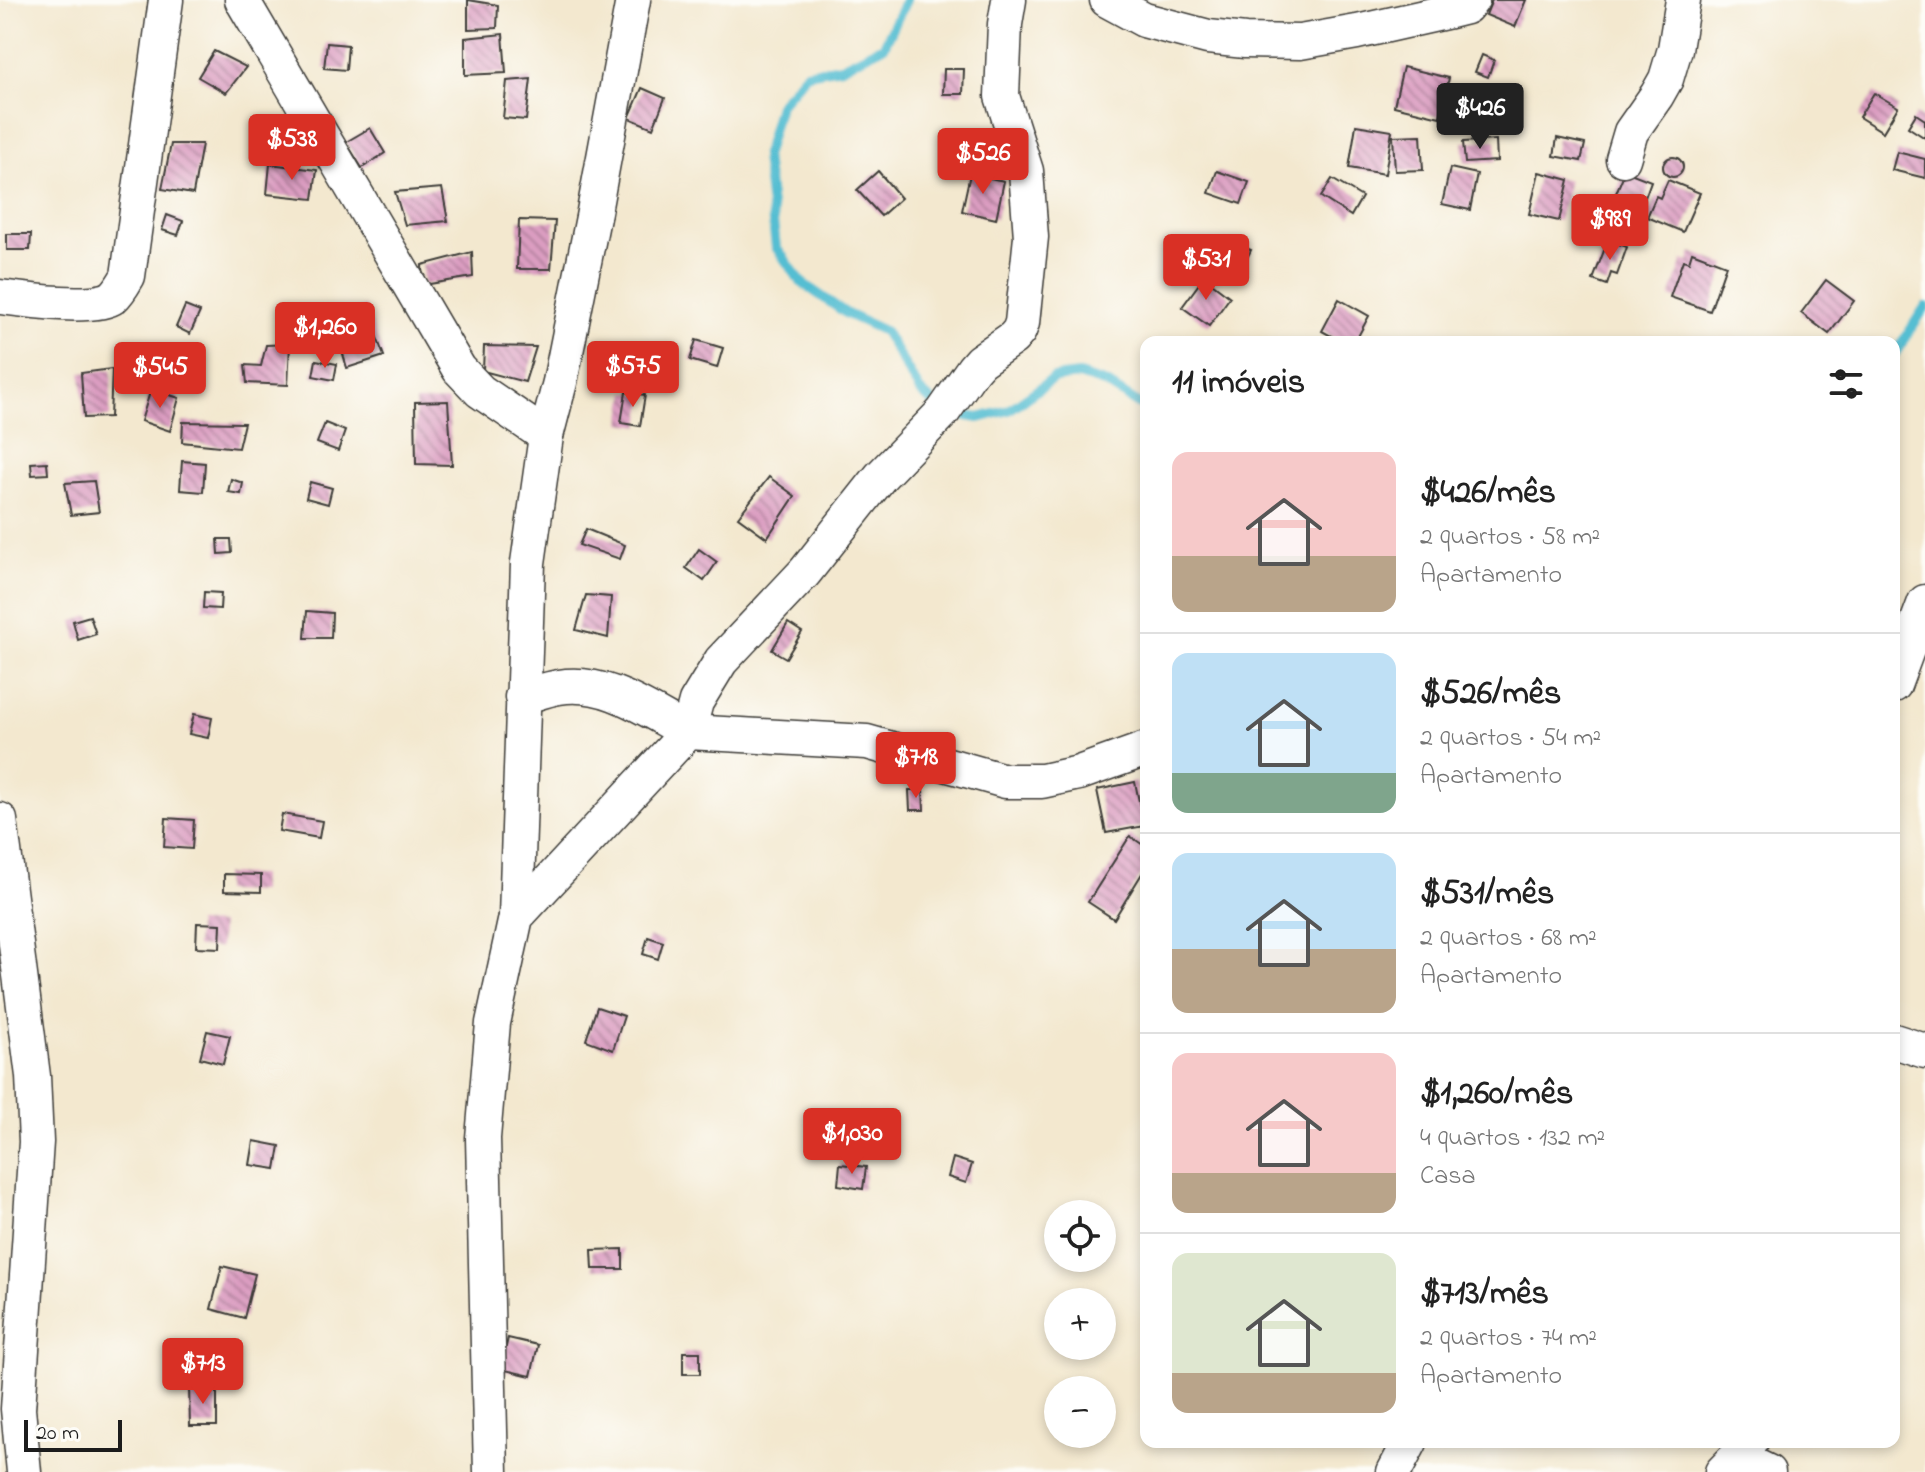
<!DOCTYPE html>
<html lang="pt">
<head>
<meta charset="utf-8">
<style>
	:root { --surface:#fff; --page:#f6f6f6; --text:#222; --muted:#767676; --line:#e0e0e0; --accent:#d93025 }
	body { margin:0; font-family:"Indie Flower",sans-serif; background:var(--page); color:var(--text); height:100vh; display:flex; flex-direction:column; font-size:30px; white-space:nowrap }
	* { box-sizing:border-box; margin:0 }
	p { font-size:26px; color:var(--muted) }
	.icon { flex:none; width:44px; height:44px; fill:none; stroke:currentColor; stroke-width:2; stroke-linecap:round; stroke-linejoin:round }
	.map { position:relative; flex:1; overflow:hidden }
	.details { position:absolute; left:1140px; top:336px; width:760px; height:1112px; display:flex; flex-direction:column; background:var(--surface); border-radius:16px; box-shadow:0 4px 12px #0003 }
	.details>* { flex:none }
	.controls { position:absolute; left:1044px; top:1200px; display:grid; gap:16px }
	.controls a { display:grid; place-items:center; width:72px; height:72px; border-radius:50%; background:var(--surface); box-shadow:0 4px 12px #0003; font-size:40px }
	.scale { position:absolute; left:24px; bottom:20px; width:98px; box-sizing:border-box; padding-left:8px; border:4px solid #1c1c1c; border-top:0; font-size:22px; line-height:28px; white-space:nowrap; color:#1c1c1c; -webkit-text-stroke:6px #fdfcf7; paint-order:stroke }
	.price { position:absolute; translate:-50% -68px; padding:0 18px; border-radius:8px; background:var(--accent); color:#fff; font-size:26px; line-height:52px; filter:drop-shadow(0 2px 4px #0008) }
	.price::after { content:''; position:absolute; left:50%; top:48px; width:24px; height:18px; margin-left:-12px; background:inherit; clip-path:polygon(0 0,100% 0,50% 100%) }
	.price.active { background:#222; color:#fff }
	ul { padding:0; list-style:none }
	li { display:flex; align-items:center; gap:24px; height:200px; padding:0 32px }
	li+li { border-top:2px solid var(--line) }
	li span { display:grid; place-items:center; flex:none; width:224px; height:160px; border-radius:16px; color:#555 }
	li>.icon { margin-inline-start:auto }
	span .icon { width:96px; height:96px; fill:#fffc; stroke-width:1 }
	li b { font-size:34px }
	h2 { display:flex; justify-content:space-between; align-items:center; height:96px; padding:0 32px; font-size:34px }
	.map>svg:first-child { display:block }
</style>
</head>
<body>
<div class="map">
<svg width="1925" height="1472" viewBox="0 0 1925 1472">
	<defs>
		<pattern id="building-back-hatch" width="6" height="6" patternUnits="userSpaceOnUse" patternTransform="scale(2)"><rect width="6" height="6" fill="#db9dc1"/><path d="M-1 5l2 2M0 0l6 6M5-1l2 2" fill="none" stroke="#b17f9c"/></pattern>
	</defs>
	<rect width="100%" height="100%" fill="#fdfcf7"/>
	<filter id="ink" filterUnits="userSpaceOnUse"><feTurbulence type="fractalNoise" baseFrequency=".0125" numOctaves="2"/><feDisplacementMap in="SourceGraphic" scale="16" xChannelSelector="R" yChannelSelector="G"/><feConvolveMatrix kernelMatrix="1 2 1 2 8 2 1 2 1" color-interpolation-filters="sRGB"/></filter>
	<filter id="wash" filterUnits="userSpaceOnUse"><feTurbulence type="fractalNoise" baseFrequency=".006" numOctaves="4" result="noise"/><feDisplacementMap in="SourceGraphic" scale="32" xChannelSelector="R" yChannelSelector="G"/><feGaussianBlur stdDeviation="1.8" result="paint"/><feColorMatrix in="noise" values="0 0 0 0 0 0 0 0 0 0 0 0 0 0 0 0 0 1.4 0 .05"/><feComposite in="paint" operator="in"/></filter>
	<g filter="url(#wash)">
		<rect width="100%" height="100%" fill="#f3e8cf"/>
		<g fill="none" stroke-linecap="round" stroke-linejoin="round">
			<g stroke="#55bed2" stroke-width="10">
				<path d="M906 0 884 46 841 67 807 73 779 105 765 157 776 247 801 282 847 314 884 331 920 391 943 412 979 418 1009 410 1054 378 1079 375 1107 384 1146 409"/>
				<path d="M1894 355 1925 307"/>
			</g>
		</g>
		<g id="blocks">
			<g fill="url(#building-back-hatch)">
				<path d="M468 0 498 5 497 28 468 29Z"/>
				<path d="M1492 0H1526L1515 27 1486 15Z"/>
				<path d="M503 34 506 73 465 75V38Z"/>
				<path d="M327 43 348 45 346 70 324 68Z"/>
				<path d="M214 51 246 67 226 93 198 77Z"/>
				<path d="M1482 55 1494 60 1488 77 1475 72Z"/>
				<path d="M1403 67 1449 78 1440 117 1394 106Z"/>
				<path d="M944 69H964L963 94H943Z"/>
				<path d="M531 79 526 120 503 118 507 81Z"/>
				<path d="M642 88 665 98 653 128 629 118Z"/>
				<path d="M1874 93 1898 107 1883 132 1859 117Z"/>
				<path d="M1916 114 1925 120V138L1908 127Z"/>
				<path d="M1356 125 1392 131 1385 174 1349 168Z"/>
				<path d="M370 128 385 153 362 168 346 142Z"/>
				<path d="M1421 135 1423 170 1395 171 1393 136Z"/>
				<path d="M1557 138 1585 144 1581 161 1554 156Z"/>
				<path d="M1496 140 1497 161 1465 163 1463 142Z"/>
				<path d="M171 144H202L193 194 162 189Z"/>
				<path d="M1897 152 1925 159V178L1892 170Z"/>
				<circle cx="1673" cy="167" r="10"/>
				<path d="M270 164 317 170 313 199 267 194Z"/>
				<path d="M1450 168 1477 174 1470 210 1442 204Z"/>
				<path d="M878 171 901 198 881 216 857 190Z"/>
				<path d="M1217 171 1249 182 1241 204 1209 193Z"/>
				<path d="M1625 171 1651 181 1643 203 1616 193Z"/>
				<path d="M1539 172 1569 180 1559 221 1529 214Z"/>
				<path d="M970 174 1004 181 996 219 962 211Z"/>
				<path d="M1332 179 1362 197 1351 216 1321 197Z"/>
				<path d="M1668 180 1700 193 1683 232 1647 217 1656 196 1660 198Z"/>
				<path d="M442 188 448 221 405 225 395 192Z"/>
				<path d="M167 215 183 221 178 235 162 230Z"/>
				<path d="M519 220 555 221 551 269H517Z"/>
				<path d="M7 234H31L30 250H7Z"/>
				<path d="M1608 240 1627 247 1617 275 1611 273 1607 285 1593 280Z"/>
				<path d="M1230 241 1251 250 1241 270 1221 260Z"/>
				<path d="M472 252 473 277 423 285 422 265Z"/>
				<path d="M1692 252 1726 265 1710 311 1670 297 1683 260 1689 262Z"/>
				<path d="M1204 277 1230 297 1209 326 1182 307Z"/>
				<path d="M1826 280 1854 301 1829 334 1801 313Z"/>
				<path d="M1339 299 1369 316 1355 342H1342L1322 331Z"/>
				<path d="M185 306 200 312 190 334 176 327Z"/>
				<path d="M365 306 384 356 347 368 333 319Z"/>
				<path d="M696 340 723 348 717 368 690 360Z"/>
				<path d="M290 344 288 385 247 383 245 365 261 366 266 345Z"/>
				<path d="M484 346 536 347 525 382 483 371Z"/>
				<path d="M316 360 337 364 334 380 313 376Z"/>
				<path d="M112 369 110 417 84 418 81 373Z"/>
				<path d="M151 389 179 398 170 431 141 421Z"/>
				<path d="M626 392 645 395 640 426 621 423Z"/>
				<path d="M448 401 452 465 416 464 415 402Z"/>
				<path d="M183 422 244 423 238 448 182 442Z"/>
				<path d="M325 423 345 431 338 451 317 443Z"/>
				<path d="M182 461 205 463 203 492 180 490Z"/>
				<path d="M47 462 48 474 32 475 31 463Z"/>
				<path d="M769 477 795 496 767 538 738 517Z"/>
				<path d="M231 479 243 483 241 494 228 492Z"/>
				<path d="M94 481 99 512 71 515 65 483Z"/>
				<path d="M310 482 332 488 328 504 306 498Z"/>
				<path d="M586 529 625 545 620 559 579 545Z"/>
				<path d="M218 539H231L232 553 219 554Z"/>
				<path d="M699 549 717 562 704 581 686 568Z"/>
				<path d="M204 592 221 593 220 609 203 608Z"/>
				<path d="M586 595 611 597 608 638 576 630Z"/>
				<path d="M307 611 332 613 331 638H305Z"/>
				<path d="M90 616 96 634 78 640 73 621Z"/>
				<path d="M788 623 802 632 786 658 772 650Z"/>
				<path d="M194 714 212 718 208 738 189 734Z"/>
				<path d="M1135 782 1144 826 1106 833 1097 790Z"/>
				<path d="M909 790H923L924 810H910Z"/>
				<path d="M282 814 322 821 319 838 279 831Z"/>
				<path d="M166 818 194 820 192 849 164 847Z"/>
				<path d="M1130 836 1146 847V867L1114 919 1088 902Z"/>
				<path d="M224 874 261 875V892L224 891Z"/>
				<path d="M197 923 221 924 220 948 196 947Z"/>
				<path d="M648 937 663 942 658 959 643 954Z"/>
				<path d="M597 1007 624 1016 613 1050 586 1040Z"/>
				<path d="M207 1031 230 1036 223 1064 200 1058Z"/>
				<path d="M254 1141 280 1146 276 1169 250 1165Z"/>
				<path d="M953 1158 972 1164 966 1183 948 1177Z"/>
				<path d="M840 1164 866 1167 863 1189 838 1185Z"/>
				<path d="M623 1249V1269H593L592 1250Z"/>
				<path d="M222 1266 255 1274 244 1318 211 1309Z"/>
				<path d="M508 1338 538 1345 531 1376 501 1369Z"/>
				<rect x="683" y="1352" width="17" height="22"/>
				<path d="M189 1386H217V1426H190Z"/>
			</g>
		</g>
	</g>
	<g filter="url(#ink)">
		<use href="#blocks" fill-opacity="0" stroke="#3c3b37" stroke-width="2"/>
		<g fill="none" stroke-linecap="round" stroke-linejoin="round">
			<g stroke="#3c3b37" stroke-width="37">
				<g id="minor">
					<path d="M242 0 459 369 480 391 546 436"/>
					<path d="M1107 0 1144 20 1208 37 1245 41 1300 42 1357 32 1446 12 1466 7 1472 0"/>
					<path d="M1623 159 1631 132 1657 95 1666 79 1675 49 1683 0"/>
					<path d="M0 297C23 300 96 310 113 297 119 292 124 283 128 276L166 0"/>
					<path d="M1894 685 1925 602"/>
					<path d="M522 697C534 694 546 689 559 687 606 679 648 711 688 732L696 702 721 661 805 572 881 476 943 412 973 369 980 361 1013 338 1019 331 1022 323 1031 237 1026 171 1002 96 1005 24 1009 0"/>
					<path d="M0 820 33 1076 36 1142 18 1409 24 1472"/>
					<path d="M516 917 528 563 546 436 560 382 593 217 633 0"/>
					<path d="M1894 1041 1925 1051"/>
					<path d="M1737 1457 1768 1472"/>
					<path d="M491 1472 483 1138 493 1023 516 917 688 732 867 742 1005 781H1042L1079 773 1146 749"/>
					<path d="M1394 1472 1410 1442"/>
					<path d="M1722 1472 1751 1442"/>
				</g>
			</g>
			<use href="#minor" stroke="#fff" stroke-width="34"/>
		</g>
	</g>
</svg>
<div class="controls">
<a><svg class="icon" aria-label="locate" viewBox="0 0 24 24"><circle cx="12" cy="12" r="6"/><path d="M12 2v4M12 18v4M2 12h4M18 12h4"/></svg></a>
<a>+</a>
<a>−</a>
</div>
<div class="scale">20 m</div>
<b class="price active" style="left:1480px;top:151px">$426</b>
<b class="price" style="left:292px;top:182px">$538</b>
<b class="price" style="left:983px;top:196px">$526</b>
<b class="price" style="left:1610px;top:262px">$989</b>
<b class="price" style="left:1206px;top:302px">$531</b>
<b class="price" style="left:325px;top:370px">$1,260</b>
<b class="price" style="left:633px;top:409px">$575</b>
<b class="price" style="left:160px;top:410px">$545</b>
<b class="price" style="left:916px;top:800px">$718</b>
<b class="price" style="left:852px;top:1176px">$1,030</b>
<b class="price" style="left:203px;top:1406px">$713</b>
<section class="details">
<h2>11 imóveis<svg class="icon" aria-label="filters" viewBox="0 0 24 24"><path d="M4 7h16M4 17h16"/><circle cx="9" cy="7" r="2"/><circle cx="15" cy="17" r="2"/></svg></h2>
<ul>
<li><span style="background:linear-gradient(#f6c9c9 65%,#b9a48a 0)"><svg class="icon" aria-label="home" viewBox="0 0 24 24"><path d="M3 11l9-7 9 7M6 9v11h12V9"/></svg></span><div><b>$426/mês</b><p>2 quartos · 58 m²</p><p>Apartamento</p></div></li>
<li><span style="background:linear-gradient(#bfe0f5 75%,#7fa58c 0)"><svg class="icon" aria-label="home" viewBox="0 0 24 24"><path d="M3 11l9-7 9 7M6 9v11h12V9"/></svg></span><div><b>$526/mês</b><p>2 quartos · 54 m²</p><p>Apartamento</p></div></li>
<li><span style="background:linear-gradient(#bfe0f5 60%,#b9a48a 0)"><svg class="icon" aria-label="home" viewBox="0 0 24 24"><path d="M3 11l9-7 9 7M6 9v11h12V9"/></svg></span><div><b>$531/mês</b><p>2 quartos · 68 m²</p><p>Apartamento</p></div></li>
<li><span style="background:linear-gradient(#f6c9c9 75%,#b9a48a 0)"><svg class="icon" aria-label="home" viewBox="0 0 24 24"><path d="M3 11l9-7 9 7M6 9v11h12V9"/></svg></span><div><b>$1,260/mês</b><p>4 quartos · 132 m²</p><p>Casa</p></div></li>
<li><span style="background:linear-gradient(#dfe7d0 75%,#b9a48a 0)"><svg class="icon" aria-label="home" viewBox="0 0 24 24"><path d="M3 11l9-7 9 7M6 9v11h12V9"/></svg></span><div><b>$713/mês</b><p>2 quartos · 74 m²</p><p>Apartamento</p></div></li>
</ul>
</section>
</div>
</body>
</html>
